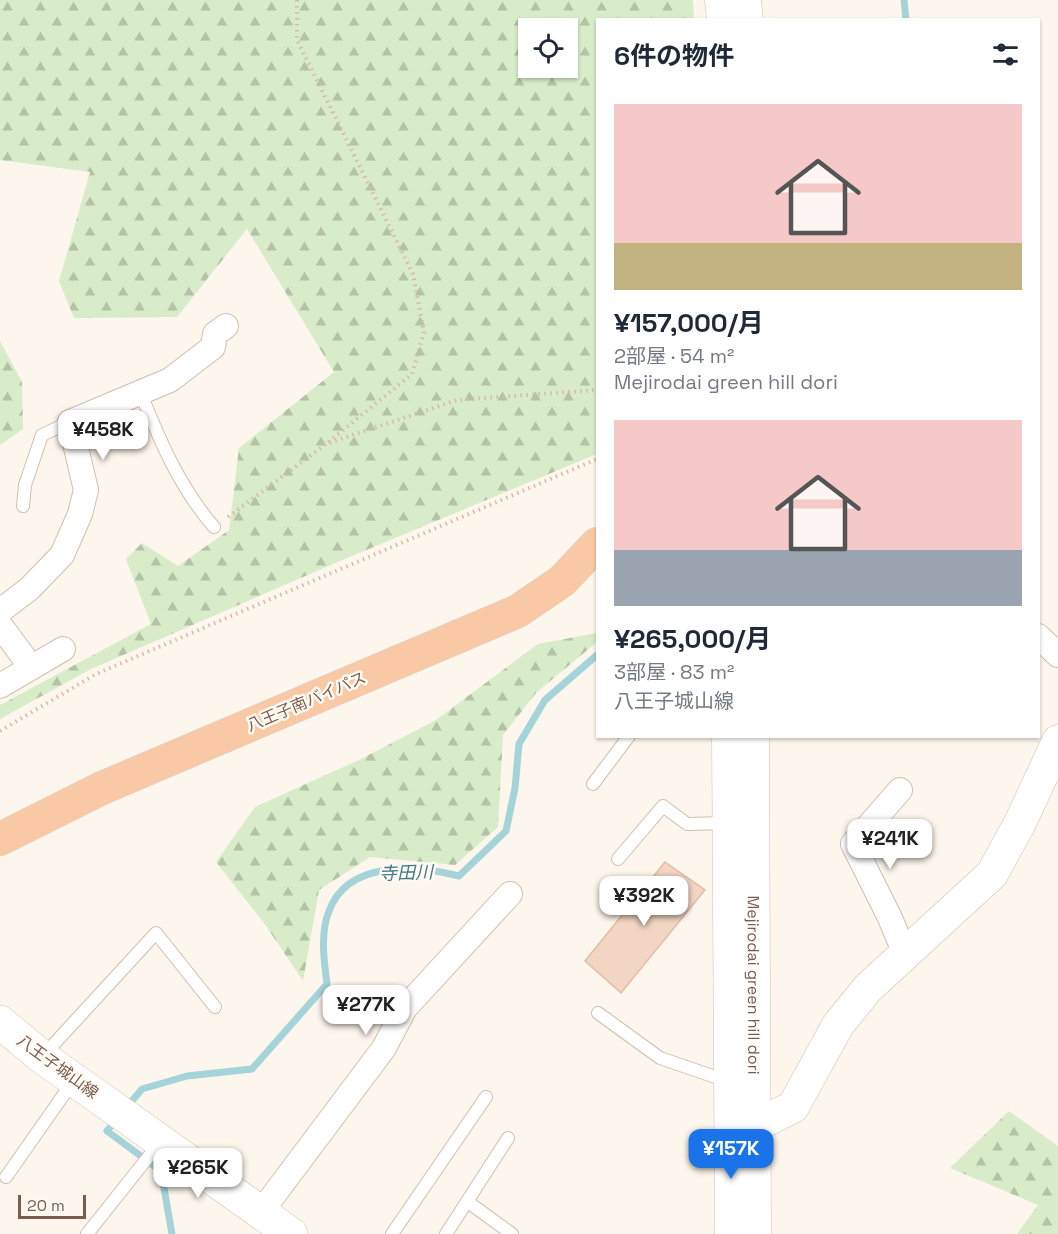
<!DOCTYPE html>
<html lang="ja">
<head>
<meta charset="utf-8">
<style>
	:root { --surface:#fff; --page:#f6f6f7; --text:#1f2937; --muted:#747a83; --accent:#1a73e8 }
	body { margin:0; font-family:"Space Grotesk","Noto Sans JP",sans-serif; background:var(--page); color:var(--text); height:100vh; display:flex; flex-direction:column; font-size:22px; white-space:nowrap }
	* { box-sizing:border-box; margin:0 }
	p { font-size:20px; color:var(--muted) }
	.icon { flex:none; width:33px; height:33px; fill:none; stroke:currentColor; stroke-width:2; stroke-linecap:round; stroke-linejoin:round }
	.map { position:relative; flex:1; overflow:hidden }
	.sheet { position:absolute; left:596px; top:18px; width:444px; height:720px; display:flex; flex-direction:column; background:var(--surface); border-radius:0px; box-shadow:0 2px 4px #0004 }
	.sheet>* { flex:none }
	.controls { position:absolute; left:518px; top:18px; display:grid; gap:12px }
	.controls a { display:grid; place-items:center; width:60px; height:60px; border-radius:0px; background:var(--surface); box-shadow:0 2px 4px #0004; font-size:30px }
	.scale { position:absolute; left:18px; bottom:15px; width:68px; box-sizing:border-box; padding-left:6px; border:3px solid #7a5c4d; border-top:0; font-size:16px; line-height:21px; white-space:nowrap; color:#7a5c4d; -webkit-text-stroke:4px #fffaf3; paint-order:stroke }
	.price { position:absolute; translate:-50% -51px; padding:0 14px; border-radius:12px; background:#fff; color:#222; font-size:20px; line-height:39px; filter:drop-shadow(0 2px 3px #0008) }
	.price::after { content:''; position:absolute; left:50%; top:36px; width:18px; height:14px; margin-left:-9px; background:inherit; clip-path:polygon(0 0,100% 0,50% 100%) }
	.price.current { background:var(--accent); color:#fff }
	ul { padding:0; list-style:none }
	li { display:grid; align-content:center; gap:12px; height:318px; padding:0 18px }
	li span { display:grid; place-items:center; height:186px; border-radius:0px; color:#555 }
	li>.icon { margin-inline-start:auto }
	span .icon { width:108px; height:108px; fill:#fffc; stroke-width:1 }
	li b { font-size:26px }
	h2 { display:flex; justify-content:space-between; align-items:center; height:72px; padding:0 18px; font-size:26px }
	.map>svg:first-child { display:block }
</style>
</head>
<body>
<div class="map">
<svg width="1058" height="1234" viewBox="0 0 1058 1234">
	<defs>
		<pattern id="forest-firs" width="22" height="20" patternUnits="userSpaceOnUse" patternTransform="scale(1.5)"><rect width="22" height="20" fill="#d8ecc9"/><path d="M5 1l3.5 6h-7zM16 11l3.5 6h-7z" fill="#b4c2a5"/></pattern>
	</defs>
	<rect width="100%" height="100%" fill="#fdf6ec"/>
	<g fill="url(#forest-firs)" fill-rule="evenodd">
		<path d="M0 0H693L694 19 597 20V454L340 561 91 669 0 719V705L151 624 126 559 142 543 178 566 229 530 239 448 334 372 247 229 177 317 74 318 59 281 90 172 0 160ZM567 28V68H528V28Z"/>
		<path d="M0 341 22 382 23 429 0 445Z"/>
		<path d="M597 633V642L536 693 503 735 498 827 455 865 370 857 319 890 303 981 264 923 216 862 255 807 361 759 436 720 538 644Z"/>
		<path d="M1009 1111 1058 1146V1234H1017L1038 1205 950 1168Z"/>
	</g>
	<g fill="none" stroke-linecap="round" stroke-linejoin="round">
		<g stroke="#a5d3da" stroke-width="7">
			<path d="M904 0 906 20"/>
			<path d="M126 1108 142 1089 187 1076 252 1069 327 984C324 961 320 933 329 911 348 860 416 865 459 876L506 831 515 788 519 744 545 700 597 655"/>
			<path d="M115 1121 107 1131 161 1171 172 1234"/>
		</g>
	</g>
	<path fill="#f3d5c3" stroke="#e6bba3" stroke-width="1.5" d="M665 862 705 890 621 993 585 961Z"/>
	<g fill="none" stroke-linecap="round" stroke-linejoin="round">
		<g stroke="#d1beb0" stroke-width="14">
			<g id="service">
				<path d="M141 394C160 441 180 488 214 527"/>
				<path d="M23 506 25 485 42 435 70 422"/>
				<path d="M593 784 629 736"/>
				<path d="M618 859 663 806 687 824 727 823"/>
				<path d="M598 1013 660 1058 730 1082"/>
				<path d="M42 1057 156 933 215 1007"/>
				<path d="M6 1177 74 1080"/>
				<path d="M468 1202 512 1234"/>
				<path d="M87 1234 161 1141"/>
				<path d="M392 1234 486 1097"/>
				<path d="M446 1234 508 1138"/>
			</g>
		</g>
		<g stroke="#d1beb0" stroke-width="26">
			<g id="minor">
				<path d="M0 611 29 589 62 555 80 514 86 490 70 422 170 380 213 347 215 334 226 326"/>
				<path d="M0 625 31 667"/>
				<path d="M1038 636 1058 655"/>
				<path d="M0 686 63 649"/>
				<path d="M900 790 853 844 890 918 905 954"/>
				<path d="M261 1212 384 1048 405 1008 510 894"/>
			</g>
		</g>
		<g stroke="#d1beb0" stroke-width="33">
			<g id="tertiary">
				<path d="M721 0 723 20"/>
				<path d="M745 0 747 20"/>
				<path d="M728 736 731 1234"/>
				<path id="s1" d="M753 736 755 1234"/>
				<path d="M731 1138 793 1107 838 1025 868 988 992 874 1020 823 1058 741"/>
			</g>
		</g>
		<g stroke="#d6c0b0" stroke-width="34">
			<path id="secondary" d="M0 1022 42 1057 291 1234"/>
		</g>
		<g stroke="#dad1cd" stroke-width="34">
			<path id="trunk" d="M0 839 102 788 518 611 562 581 597 544"/>
		</g>
		<g stroke="#d9b8a5" stroke-width="4" stroke-dasharray="1.5 4.5" stroke-linecap="butt">
			<path d="M297 0V40L413 274 424 332 412 374 326 444"/>
			<path d="M228 517 326 444 457 400 597 390"/>
			<path d="M0 731 96 674 597 459"/>
		</g>
		<use href="#service" stroke="#fff" stroke-width="12"/>
		<use href="#minor" stroke="#fff" stroke-width="24"/>
		<use href="#tertiary" stroke="#fff" stroke-width="32"/>
		<use href="#secondary" stroke="#fff" stroke-width="33"/>
		<use href="#trunk" stroke="#f9c8a4" stroke-width="33"/>
	</g>
	<g text-anchor="middle" stroke-width="5" stroke-linejoin="round" paint-order="stroke">
		<g font-size="16" fill="#7a5c4d" stroke="#fffaf3">
			<text transform="translate(306 701) rotate(-23)" y="6">八王子南バイパス</text>
			<text dy="6" stroke="none"><textPath href="#s1" startOffset="249">Mejirodai green hill dori</textPath></text>
			<text transform="translate(58 1066) rotate(36)" y="6">八王子城山線</text>
		</g>
		<g font-size="18" font-style="italic" fill="#437c86" stroke="#fffaf3">
			<text transform="translate(406 873) rotate(-2)" y="6">寺田川</text>
		</g>
	</g>
</svg>
<div class="controls">
<a><svg class="icon" aria-label="locate" viewBox="0 0 24 24"><circle cx="12" cy="12" r="6"/><path d="M12 2v4M12 18v4M2 12h4M18 12h4"/></svg></a>
</div>
<div class="scale">20 m</div>
<b class="price" style="left:103px;top:461px">¥458K</b>
<b class="price" style="left:890px;top:870px">¥241K</b>
<b class="price" style="left:644px;top:927px">¥392K</b>
<b class="price" style="left:366px;top:1036px">¥277K</b>
<b class="price current" style="left:731px;top:1180px">¥157K</b>
<b class="price" style="left:198px;top:1199px">¥265K</b>
<section class="sheet">
<h2>6件の物件<svg class="icon" aria-label="filters" viewBox="0 0 24 24"><path d="M4 7h16M4 17h16"/><circle cx="9" cy="7" r="2"/><circle cx="15" cy="17" r="2"/></svg></h2>
<ul>
<li><span style="background:linear-gradient(#f6c9c9 75%,#c2b280 0)"><svg class="icon" aria-label="home" viewBox="0 0 24 24"><path d="M3 11l9-7 9 7M6 9v11h12V9"/></svg></span><div><b>¥157,000/月</b><p>2部屋 · 54 m²</p><p>Mejirodai green hill dori</p></div></li>
<li><span style="background:linear-gradient(#f6c9c9 70%,#9aa5b1 0)"><svg class="icon" aria-label="home" viewBox="0 0 24 24"><path d="M3 11l9-7 9 7M6 9v11h12V9"/></svg></span><div><b>¥265,000/月</b><p>3部屋 · 83 m²</p><p>八王子城山線</p></div></li>
</ul>
</section>
</div>
</body>
</html>
